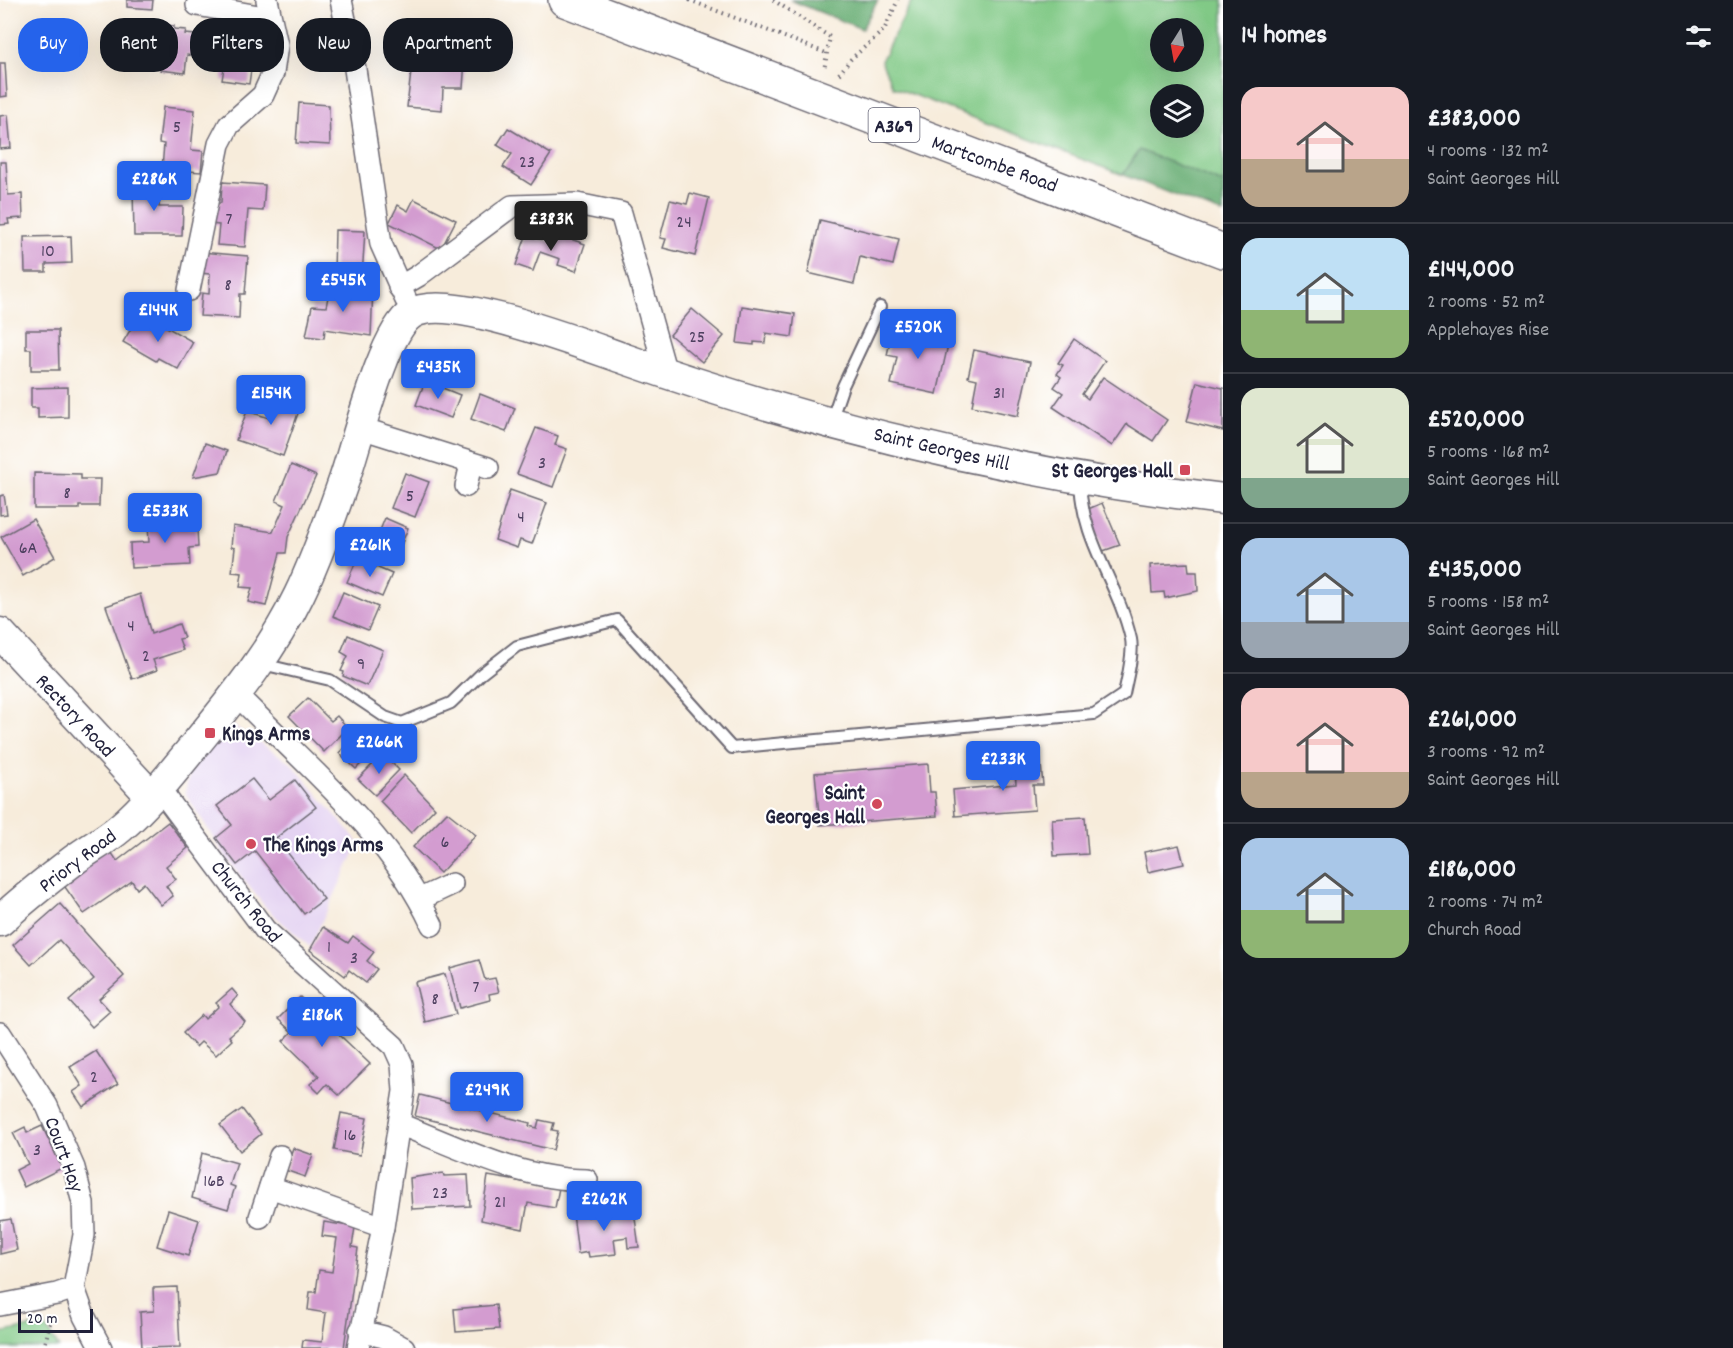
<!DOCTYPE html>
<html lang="en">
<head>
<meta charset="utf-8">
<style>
	:root { --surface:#171b24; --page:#20242c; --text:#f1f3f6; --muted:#9ea1a6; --line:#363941; --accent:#2563eb }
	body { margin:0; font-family:Dekko,sans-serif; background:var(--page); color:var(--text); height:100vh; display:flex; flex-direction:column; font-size:22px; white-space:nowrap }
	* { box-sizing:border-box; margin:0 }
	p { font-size:20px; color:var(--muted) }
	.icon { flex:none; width:33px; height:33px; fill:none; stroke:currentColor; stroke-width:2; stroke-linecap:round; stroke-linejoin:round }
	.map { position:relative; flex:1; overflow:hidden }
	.drawer { display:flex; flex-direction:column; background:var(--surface); width:510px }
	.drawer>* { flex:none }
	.top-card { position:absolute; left:18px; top:18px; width:570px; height:54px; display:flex; gap:12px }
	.needle { width:39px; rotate:191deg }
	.tools { position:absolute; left:1150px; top:18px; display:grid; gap:12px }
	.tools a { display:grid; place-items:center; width:54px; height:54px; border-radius:50%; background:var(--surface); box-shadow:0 6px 24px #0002; font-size:30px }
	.scale { position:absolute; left:18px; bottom:15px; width:75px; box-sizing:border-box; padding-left:6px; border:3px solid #22223b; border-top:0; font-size:16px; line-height:21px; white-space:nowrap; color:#22223b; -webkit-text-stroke:4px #fff; paint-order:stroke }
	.price { position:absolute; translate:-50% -51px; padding:0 14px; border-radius:6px; background:var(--accent); color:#fff; font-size:20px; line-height:39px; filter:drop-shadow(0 2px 3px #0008) }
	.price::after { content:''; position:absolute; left:50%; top:36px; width:18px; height:14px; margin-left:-9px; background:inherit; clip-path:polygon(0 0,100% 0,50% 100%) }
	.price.current { background:#222; color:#fff }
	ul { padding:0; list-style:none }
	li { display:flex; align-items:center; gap:18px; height:150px; padding:0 18px }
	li+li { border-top:2px solid var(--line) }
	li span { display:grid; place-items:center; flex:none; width:168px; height:120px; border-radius:18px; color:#555 }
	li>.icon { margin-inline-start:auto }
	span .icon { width:72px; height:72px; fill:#fffc; stroke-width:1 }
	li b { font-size:26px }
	h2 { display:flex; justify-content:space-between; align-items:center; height:72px; padding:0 18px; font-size:26px }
	.tag { padding:0 21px; border-radius:24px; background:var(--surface); box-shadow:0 6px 24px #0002; font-size:21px; line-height:54px }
	.tag.current { background:var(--accent); color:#fff }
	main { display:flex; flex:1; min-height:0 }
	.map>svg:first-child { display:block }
</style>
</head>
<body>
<main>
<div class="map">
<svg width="1223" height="1348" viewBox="0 0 1223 1348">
	<rect width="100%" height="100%" fill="#fff"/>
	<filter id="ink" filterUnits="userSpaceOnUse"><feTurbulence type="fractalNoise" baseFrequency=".0167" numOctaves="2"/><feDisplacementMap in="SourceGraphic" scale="12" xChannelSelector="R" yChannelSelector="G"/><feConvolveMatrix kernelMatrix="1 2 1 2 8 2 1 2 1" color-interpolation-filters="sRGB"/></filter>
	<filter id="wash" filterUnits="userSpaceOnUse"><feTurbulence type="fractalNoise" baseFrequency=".008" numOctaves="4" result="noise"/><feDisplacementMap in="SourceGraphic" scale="24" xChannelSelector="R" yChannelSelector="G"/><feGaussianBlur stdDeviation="1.35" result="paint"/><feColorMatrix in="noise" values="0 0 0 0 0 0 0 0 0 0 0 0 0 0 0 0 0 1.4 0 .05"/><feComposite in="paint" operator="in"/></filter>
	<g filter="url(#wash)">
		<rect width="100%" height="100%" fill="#f7ecdb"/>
		<path fill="#e4d3f2" d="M228 722 291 763 359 843 310 947 267 909 227 859 185 793 190 771Z"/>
		<g fill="#81c986" stroke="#527660" stroke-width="1.5" fill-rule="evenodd">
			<path d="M912 0H1223V183L1139 151 1123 175 893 87 881 61ZM1161 28H1194V62H1161ZM1161 94H1194V128H1161Z"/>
			<path d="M44 1324 59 1348H0V1333Z"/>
		</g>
		<g fill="#68ad73" stroke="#456857" stroke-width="1.5">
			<path d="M790 0H878L862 29Z"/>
			<path d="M1139 150 1223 183V214L1123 175Z"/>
		</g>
		<g id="blocks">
			<g fill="#d39cd0">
				<path d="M127 0H153L152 9 127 7Z"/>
				<path d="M157 24 174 26V29L186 30 185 34 208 36 207 57 187 55 185 73 160 70 161 55 142 53 145 27 157 28Z"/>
				<path d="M417 33 452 36 451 59 465 60 463 88H443L442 110 407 107 412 63 438 64 439 58 415 56Z"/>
				<path d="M213 35 255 41 249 84 222 80 225 62 210 60Z"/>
				<path d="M0 63H5L7 96 0 97Z"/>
				<path d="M299 103 329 105 330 145 296 143Z"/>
				<path d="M163 107 195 110 191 150 203 151 201 172 162 169 164 144 159 143Z"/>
				<path d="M8 115 11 148 0 149V116Z"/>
				<path d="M508 128 551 154 531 185 503 167 512 154 497 145Z"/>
				<path d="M0 162H6L8 195 22 194 23 218 8 219 9 224 0 225Z"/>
				<path d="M136 177H156V186H159V207H183L182 236H134L133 186H136Z"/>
				<path d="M222 182 265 185 263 211 248 210 245 247 217 245 219 225 211 224 213 203H221Z"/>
				<path d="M690 193 709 198 695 256 663 248 666 239 660 238 670 200 687 204Z"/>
				<path d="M414 199 456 220 441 249 389 223 398 205 408 211Z"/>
				<path d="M820 220 899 239 893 265 860 257 854 284 808 273Z"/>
				<path d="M335 230 365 231 362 277 356 276 355 287 328 285V273H334Z"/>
				<path d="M553 233 585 244 576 271 558 265 560 259 540 252 533 271 516 265 526 236 550 241Z"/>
				<path d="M71 236 72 263 46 264V272H25L24 237Z"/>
				<path d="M200 252 248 256 245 294H240L239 318 200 316 202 293 209 294 210 274 199 273Z"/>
				<path d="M330 287 373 288 371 336 325 329 324 338 306 336 312 306 326 307Z"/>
				<path d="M742 306 795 314 792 337 766 333 765 343 754 342V345L737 343Z"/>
				<path d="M692 309 724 336 702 362 670 335Z"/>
				<path d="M138 317 160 330 163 325 193 342 178 369 158 358 156 361 123 342Z"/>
				<path d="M893 328 949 340 937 394 891 384 897 357 887 355Z"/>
				<path d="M26 330H58L59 370H31V349H26Z"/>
				<path d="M1074 339 1105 361 1082 394 1088 399 1103 377 1167 420 1153 441 1127 424 1112 446 1053 407 1063 393 1054 387 1061 377 1057 374 1063 365 1058 363Z"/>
				<path d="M974 350 1030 362 1018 416 972 406 977 379 968 377Z"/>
				<path d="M425 381 460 395 451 418 416 405Z"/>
				<path d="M1197 382 1223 388V431L1187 422Z"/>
				<path d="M68 387V417L38 418V408H31V388Z"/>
				<path d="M278 393 302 402 283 456 236 440 247 411 269 418Z"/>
				<path d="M480 394 515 408 506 432 471 419Z"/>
				<path d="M536 428 558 436 555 445 567 449 553 487 517 474Z"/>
				<path d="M205 443 227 451 220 472 193 477Z"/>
				<path d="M291 465 316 476 288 537 286 553H280L266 606 248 602 252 588 240 587 242 573 232 572 235 548 231 547 233 526 273 532 285 505 276 501Z"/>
				<path d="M34 473 81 474V479H100L99 506H79V509H34Z"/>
				<path d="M405 473 429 482 415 517 391 508Z"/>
				<path d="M510 490 547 503 532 544 520 540 517 548 495 540Z"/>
				<path d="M4 495 7 514 0 515V496Z"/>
				<path d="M1102 503 1120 545 1103 551 1086 510Z"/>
				<path d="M186 515 187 528H197L198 547 189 548 190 565 131 568 130 543 149 542 148 524 158 523V516Z"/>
				<path d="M385 518 408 528 394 563 371 553Z"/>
				<path d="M33 519 55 557 23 576 1 537Z"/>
				<path d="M357 559 392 574 382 597 347 582Z"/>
				<path d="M1188 563 1189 572H1197L1198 591 1165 598 1164 592 1152 593 1150 565Z"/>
				<path d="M343 592 378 607 368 630 333 616Z"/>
				<path d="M140 594 151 634 179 624 184 638 179 639 183 650 153 660 157 670 132 679 106 606Z"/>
				<path d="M348 635 383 650 367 686 343 676 344 672 341 671 348 656 341 652Z"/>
				<path d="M308 698 331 721 337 716 348 728 324 752 289 716Z"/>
				<path d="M363 728 380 744 356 769 339 753Z"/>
				<path d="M383 754 399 770 375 795 358 779Z"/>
				<path d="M1040 754 1043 785H1033L1035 810 955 816 953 790 1016 784 1014 756Z"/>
				<path d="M928 764 930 792H935L937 816 820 825 815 773Z"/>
				<path d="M404 775 435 808 411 833 380 801Z"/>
				<path d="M252 779 269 800 295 780 316 807 276 838 324 899 304 914 255 851 237 865 216 838 232 825 217 806Z"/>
				<path d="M447 812 476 835 440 873 413 847Z"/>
				<path d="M1085 817 1088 854 1054 856 1052 819Z"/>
				<path d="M168 822 188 848 166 866 176 879 166 886 173 896 161 905 144 883 137 889 132 881 84 914 60 880 108 847 117 861Z"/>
				<path d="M1179 845 1184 864 1148 872 1144 852Z"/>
				<path d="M60 904 124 976 99 999 110 1011 92 1027 69 1001 94 979 59 940 31 965 13 945Z"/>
				<path d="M323 927 348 943 353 936 374 952 367 961 377 969 366 983 349 970 345 976 310 950Z"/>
				<path d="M479 960 485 980 495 978 499 992 489 994 490 1000 460 1008 450 968Z"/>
				<path d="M445 974 456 1014 425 1022 415 982Z"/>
				<path d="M232 989 238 996 230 1004 245 1022 229 1036 232 1040 216 1055 201 1042 196 1047 183 1033 202 1015 205 1019 219 1006 216 1003Z"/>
				<path d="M300 997 370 1064 339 1095 327 1084 319 1093 310 1084 319 1076 283 1041 292 1032 278 1019Z"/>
				<path d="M96 1051 118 1084 83 1107 73 1092 82 1086 70 1067Z"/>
				<path d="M420 1095 530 1123 529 1126 537 1128 539 1120 554 1123 552 1130 558 1131 553 1150 415 1116Z"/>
				<path d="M242 1109 261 1134 240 1151 220 1125Z"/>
				<path d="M341 1113 367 1118 360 1155 334 1150Z"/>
				<path d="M42 1126 62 1168 24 1187 16 1170 28 1164 13 1133 25 1127 27 1133Z"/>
				<path d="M293 1148 313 1155 305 1177 285 1170Z"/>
				<path d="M202 1153 237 1163 230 1185 235 1187 228 1209 192 1198Z"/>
				<path d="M443 1173 444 1176 468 1175 470 1206 412 1209 410 1178Z"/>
				<path d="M488 1176 559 1188 555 1208 528 1203 523 1229 481 1220Z"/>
				<path d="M168 1210 199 1220 188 1256 157 1246Z"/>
				<path d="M609 1210V1215L634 1211 639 1247 628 1248 627 1237 614 1239 616 1254 589 1257 588 1252 578 1254 573 1214 588 1212V1217Z"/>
				<path d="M11 1219 17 1250 0 1254V1221Z"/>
				<path d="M324 1222 355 1227 352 1247 358 1248 344 1348H302L303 1340 322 1342 326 1313 308 1310 310 1292H316L319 1270 332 1272 337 1238 322 1236Z"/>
				<path d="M177 1287 180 1347 142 1348 140 1312 154 1311 153 1288Z"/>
				<path d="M496 1305 499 1329 456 1332 454 1309Z"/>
			</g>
		</g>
	</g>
	<g filter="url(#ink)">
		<use href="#blocks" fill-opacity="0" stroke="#6d6973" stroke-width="1.5"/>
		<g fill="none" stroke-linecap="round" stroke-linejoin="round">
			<g stroke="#6d6973" stroke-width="14">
				<g id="lane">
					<path d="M831 421 843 386 880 307"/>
					<path d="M262 664 330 680 385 717 402 723 451 703 481 674 517 646 617 620 732 748 1094 714 1124 694C1127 678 1134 654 1131 639 1118 582 1081 541 1080 480"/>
				</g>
			</g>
			<g stroke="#6d6973" stroke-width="24">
				<g id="street">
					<path d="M341 0 355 69 381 244 406 300"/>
					<path d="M197 5 269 18"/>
					<path d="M399 287 418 276 512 206 577 204 621 213 666 373"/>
					<path d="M189 290 219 144 229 125 263 95 273 73 277 45 267 0"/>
					<path d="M361 428 488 468"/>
					<path d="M466 486 471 464"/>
					<path d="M236 694C307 767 388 831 432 925"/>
					<path d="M159 788 265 930 394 1046 402 1064 404 1091 383 1227 358 1348"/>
					<path d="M420 899 452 884"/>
					<path d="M0 1033 47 1106 74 1168 83 1203 84 1235 74 1288 84 1316 101 1348"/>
					<path d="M399 1124C460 1148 522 1180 587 1180"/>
					<path d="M270 1187 383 1227"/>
					<path d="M260 1217 280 1156"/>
					<path d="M0 1305 57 1294 74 1288"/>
					<path d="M360 1331 384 1337 404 1348"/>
				</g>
			</g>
			<g stroke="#6d6973" stroke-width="33">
				<g id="secondary">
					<path d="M0 633 152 797"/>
					<path d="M0 921C23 899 49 879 74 860 89 849 106 840 120 828 148 804 171 774 195 745 234 697 272 651 299 595 316 560 330 520 343 483 356 447 382 334 411 314 446 291 585 345 625 359 818 427 1020 475 1223 499"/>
				</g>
			</g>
			<g stroke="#6d6973" stroke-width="36">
				<path id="primary" d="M565 0 1223 251"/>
			</g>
			<g stroke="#6d6973" stroke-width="4" stroke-dasharray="1.5 4.5" stroke-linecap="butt">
				<path d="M689 0 826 53"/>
				<path d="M773 0 830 37 824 70"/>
				<path d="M839 74 851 59 884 30 898 0"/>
				<path d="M44 1348 51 1319"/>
			</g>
			<use href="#lane" stroke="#fff" stroke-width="10"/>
			<use href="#street" stroke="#fff" stroke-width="21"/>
			<use href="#secondary" stroke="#fff" stroke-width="30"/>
			<use href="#primary" stroke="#fff" stroke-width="33"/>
		</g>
	</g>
	<g fill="#d1495b" stroke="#fff" stroke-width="2">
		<rect x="1179" y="464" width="12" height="12" rx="3"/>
		<rect x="204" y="727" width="12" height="12" rx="3"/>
		<circle cx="877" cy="804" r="6"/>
		<circle cx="251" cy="844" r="6"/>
	</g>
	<g text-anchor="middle" stroke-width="4.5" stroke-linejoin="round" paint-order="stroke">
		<g font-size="18" fill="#4e4060">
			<text x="177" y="132">5</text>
			<text x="527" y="167">23</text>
			<text x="229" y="224">7</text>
			<text x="684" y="227">24</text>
			<text x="48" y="256">10</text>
			<text x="228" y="290">8</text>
			<text x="697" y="342">25</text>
			<text x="999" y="398">31</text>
			<text x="542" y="468">3</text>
			<text x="67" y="498">8</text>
			<text x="410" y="501">5</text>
			<text x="521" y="522">4</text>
			<text x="28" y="553">6A</text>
			<text x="131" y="631">4</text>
			<text x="146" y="661">2</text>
			<text x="361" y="669">9</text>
			<text x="445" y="847">6</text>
			<text x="329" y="952">1</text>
			<text x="354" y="963">3</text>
			<text x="476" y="992">7</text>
			<text x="435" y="1004">8</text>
			<text x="94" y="1082">2</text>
			<text x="350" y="1140">16</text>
			<text x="37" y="1155">3</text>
			<text x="214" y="1186">16B</text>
			<text x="440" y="1198">23</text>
			<text x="500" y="1207">21</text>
		</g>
		<rect fill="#fff" stroke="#646476" stroke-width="1.5" x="868.5" y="108" width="51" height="34" rx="4.5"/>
		<g font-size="20" font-weight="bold" fill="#22223b">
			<text x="894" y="132">A369</text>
		</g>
		<g font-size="21" fill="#22223b" stroke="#fff">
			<text transform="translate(995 163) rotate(20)" y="7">Martcombe Road</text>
			<text transform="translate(942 448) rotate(13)" y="7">Saint Georges Hill</text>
			<text transform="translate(76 715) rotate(47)" y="7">Rectory Road</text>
			<text transform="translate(77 860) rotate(-37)" y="7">Priory Road</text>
			<text transform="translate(247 901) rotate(51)" y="7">Church Road</text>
			<text transform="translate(65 1154) rotate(70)" y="7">Court Hay</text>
		</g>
		<g font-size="21" font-weight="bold" fill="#22223b" stroke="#fff" text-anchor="end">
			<text x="1173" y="477">St Georges Hall</text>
			<text x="222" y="740" text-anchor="start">Kings Arms</text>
			<text x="865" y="799">Saint<tspan x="865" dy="24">Georges Hall</tspan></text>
			<text x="263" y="851" text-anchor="start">The Kings Arms</text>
		</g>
	</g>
</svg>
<div class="tools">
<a><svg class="needle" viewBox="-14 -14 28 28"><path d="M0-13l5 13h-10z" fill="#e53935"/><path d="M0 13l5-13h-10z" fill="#9ea1a6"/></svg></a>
<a><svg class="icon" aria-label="layers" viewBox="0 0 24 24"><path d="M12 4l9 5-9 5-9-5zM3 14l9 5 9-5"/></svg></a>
</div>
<div class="scale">20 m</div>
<b class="price" style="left:154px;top:212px">£286K</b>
<b class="price current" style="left:551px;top:252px">£383K</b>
<b class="price" style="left:343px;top:313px">£545K</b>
<b class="price" style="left:158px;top:343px">£144K</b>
<b class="price" style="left:918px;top:360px">£520K</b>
<b class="price" style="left:438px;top:400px">£435K</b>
<b class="price" style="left:271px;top:426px">£154K</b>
<b class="price" style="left:165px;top:544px">£533K</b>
<b class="price" style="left:370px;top:578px">£261K</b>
<b class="price" style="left:379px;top:775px">£266K</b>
<b class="price" style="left:1003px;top:792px">£233K</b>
<b class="price" style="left:322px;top:1048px">£186K</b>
<b class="price" style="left:487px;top:1123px">£249K</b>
<b class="price" style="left:604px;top:1232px">£262K</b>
<div class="top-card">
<a class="tag current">Buy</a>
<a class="tag">Rent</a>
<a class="tag">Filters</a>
<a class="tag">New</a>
<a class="tag">Apartment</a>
</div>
</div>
<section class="drawer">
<h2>14 homes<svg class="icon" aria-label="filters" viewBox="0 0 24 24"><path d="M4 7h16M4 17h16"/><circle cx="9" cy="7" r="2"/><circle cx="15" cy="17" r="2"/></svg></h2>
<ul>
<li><span style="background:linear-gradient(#f6c9c9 60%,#b9a48a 0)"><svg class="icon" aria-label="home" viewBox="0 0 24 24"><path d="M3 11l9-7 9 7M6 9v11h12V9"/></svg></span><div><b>£383,000</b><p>4 rooms · 132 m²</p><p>Saint Georges Hill</p></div></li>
<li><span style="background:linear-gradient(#bfe0f5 60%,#8fb573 0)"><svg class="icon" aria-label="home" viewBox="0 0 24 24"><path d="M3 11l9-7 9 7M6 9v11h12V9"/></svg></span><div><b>£144,000</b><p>2 rooms · 52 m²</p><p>Applehayes Rise</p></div></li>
<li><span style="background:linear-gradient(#dfe7d0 75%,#7fa58c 0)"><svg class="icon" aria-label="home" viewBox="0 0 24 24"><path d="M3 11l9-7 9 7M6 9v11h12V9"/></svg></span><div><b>£520,000</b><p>5 rooms · 168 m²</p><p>Saint Georges Hill</p></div></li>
<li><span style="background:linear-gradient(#a9c7e8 70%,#9aa5b1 0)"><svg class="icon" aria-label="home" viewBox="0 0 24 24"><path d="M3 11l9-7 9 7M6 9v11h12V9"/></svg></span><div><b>£435,000</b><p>5 rooms · 158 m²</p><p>Saint Georges Hill</p></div></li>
<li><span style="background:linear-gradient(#f6c9c9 70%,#b9a48a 0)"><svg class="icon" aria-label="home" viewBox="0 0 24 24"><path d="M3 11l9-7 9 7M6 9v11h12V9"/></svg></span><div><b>£261,000</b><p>3 rooms · 92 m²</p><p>Saint Georges Hill</p></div></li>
<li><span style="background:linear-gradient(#a9c7e8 60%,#8fb573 0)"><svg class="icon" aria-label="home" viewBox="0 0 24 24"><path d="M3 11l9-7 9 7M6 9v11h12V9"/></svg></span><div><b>£186,000</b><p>2 rooms · 74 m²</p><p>Church Road</p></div></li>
</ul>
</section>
</main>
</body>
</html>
